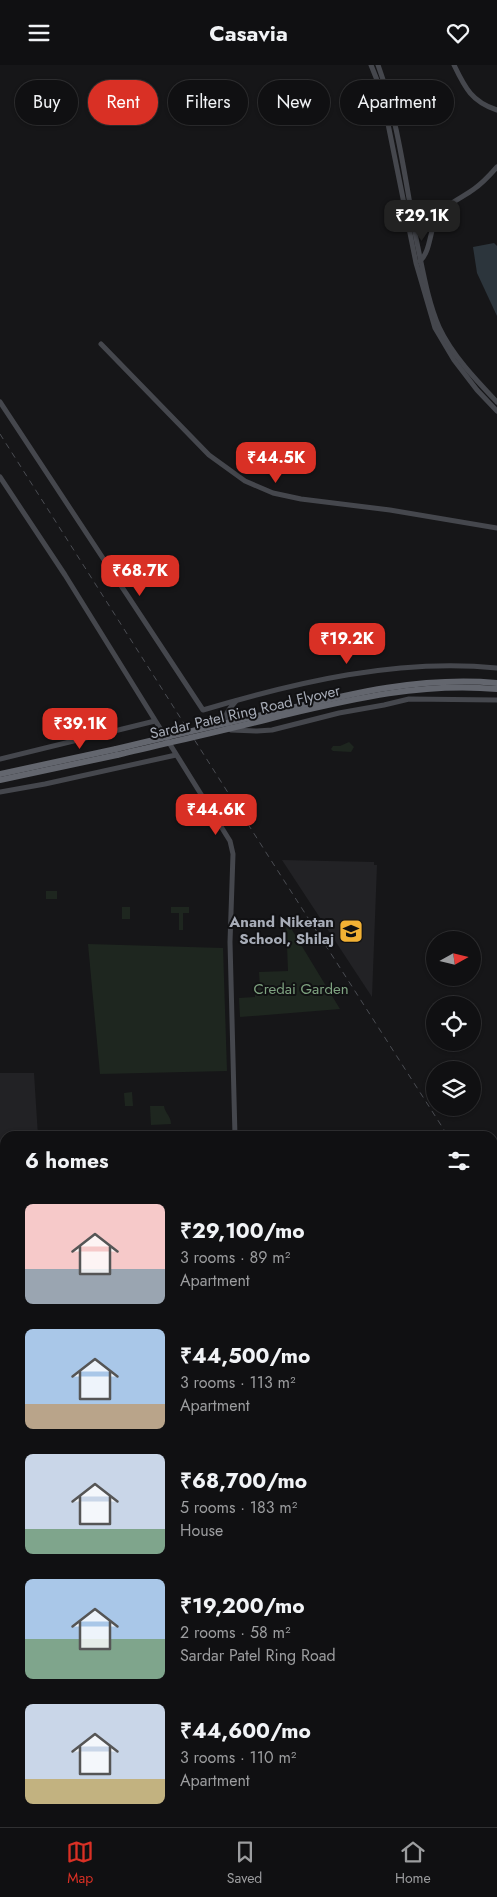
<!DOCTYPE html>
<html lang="en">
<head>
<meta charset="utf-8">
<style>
	:root { --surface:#101012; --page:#19191b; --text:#f1f3f6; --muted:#9c9d9f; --line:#303032; --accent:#d93025 }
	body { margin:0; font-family:Jost,sans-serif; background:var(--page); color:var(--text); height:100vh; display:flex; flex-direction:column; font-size:19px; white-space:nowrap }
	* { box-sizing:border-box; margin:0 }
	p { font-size:16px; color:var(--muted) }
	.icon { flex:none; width:28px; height:28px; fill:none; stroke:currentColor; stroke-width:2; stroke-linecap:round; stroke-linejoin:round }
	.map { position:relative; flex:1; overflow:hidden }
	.panel { position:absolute; left:0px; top:1066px; width:498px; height:696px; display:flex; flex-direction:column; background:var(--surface); border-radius:15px 15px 0 0; box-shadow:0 1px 4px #0004,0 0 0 1px var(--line) }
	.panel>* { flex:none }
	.banner { position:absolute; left:15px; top:15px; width:468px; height:45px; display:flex; gap:10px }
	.needle { width:32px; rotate:82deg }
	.controls { position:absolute; left:426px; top:866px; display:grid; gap:10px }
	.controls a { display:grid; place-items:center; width:55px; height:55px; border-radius:50%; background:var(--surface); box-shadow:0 1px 4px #0004,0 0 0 1px var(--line); font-size:25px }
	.price { position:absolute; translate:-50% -42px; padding:0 11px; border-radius:10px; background:var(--accent); color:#fff; font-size:16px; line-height:32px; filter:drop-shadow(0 1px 2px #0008) }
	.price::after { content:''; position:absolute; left:50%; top:30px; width:15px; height:11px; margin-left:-8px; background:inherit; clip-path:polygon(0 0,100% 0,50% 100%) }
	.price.on { background:#222; color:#fff }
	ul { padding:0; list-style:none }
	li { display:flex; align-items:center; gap:15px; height:125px; padding:0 25px }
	li span { display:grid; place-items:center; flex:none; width:140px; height:100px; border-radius:8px; color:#555 }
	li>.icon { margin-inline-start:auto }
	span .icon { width:60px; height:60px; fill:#fffc; stroke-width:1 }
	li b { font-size:21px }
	h2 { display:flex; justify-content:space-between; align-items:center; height:60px; padding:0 25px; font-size:21px }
	.pill { padding:0 18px; border-radius:22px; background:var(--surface); box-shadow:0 1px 4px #0004,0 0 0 1px var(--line); font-size:18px; line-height:45px }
	.pill.on { background:var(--accent); color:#fff }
	header { display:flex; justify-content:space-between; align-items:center; height:65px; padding:0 25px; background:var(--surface); font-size:22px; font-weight:700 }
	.dock { display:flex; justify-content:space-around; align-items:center; height:70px; border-top:1px solid var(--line); background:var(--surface); font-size:14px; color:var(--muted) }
	.dock a { display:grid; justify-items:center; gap:2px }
	.dock .on { color:var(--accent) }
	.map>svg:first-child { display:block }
</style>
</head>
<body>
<header><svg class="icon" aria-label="menu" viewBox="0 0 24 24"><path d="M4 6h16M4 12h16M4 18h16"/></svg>Casavia<svg class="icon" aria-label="heart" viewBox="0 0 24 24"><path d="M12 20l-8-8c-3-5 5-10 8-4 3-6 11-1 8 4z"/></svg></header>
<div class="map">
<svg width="497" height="1762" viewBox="0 0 497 1762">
	<rect width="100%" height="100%" fill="#161618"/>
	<g fill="#222225">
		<path d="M282 795 374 797V800H377L372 932Z"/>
		<path d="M0 1008H34L38 1071H5V1125H0Z"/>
		<path d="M0 1538 5 1539V1709H0Z"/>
		<path d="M19 1758H141V1760L134 1762H20Z"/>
	</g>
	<g fill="#1e261f">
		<path d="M349 677 354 682 351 687 333 686 331 684 333 681H340Z"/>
		<rect x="46" y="826" width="11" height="8"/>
		<rect x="122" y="842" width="8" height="12"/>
		<path d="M171 842H189V848H183V865H179V848H171Z"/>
		<path d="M286 855 340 944 240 952 239 933 255 932 254 922H260L259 907 288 906Z"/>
		<path d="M88 879 223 883 227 1006 100 1009Z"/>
		<path d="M132 1027 133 1041H125L124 1028Z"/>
		<path d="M150 1041H164C165 1048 171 1051 171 1059L151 1060Z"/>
		<rect x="0" y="1290" width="5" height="65"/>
		<path d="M5 1441V1485L1 1487 0 1443Z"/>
		<path d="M493 1468 497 1469V1512H493Z"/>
	</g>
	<path fill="#2c353c" d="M494 178 497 181V251L477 208 473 182Z"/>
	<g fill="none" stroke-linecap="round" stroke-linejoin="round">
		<g stroke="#45474d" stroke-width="5">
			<path d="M371 0 379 20 384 39 416 198 435 263 454 295 477 325 497 346"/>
			<path d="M378 0C398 54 406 121 417 178 423 206 428 237 439 262 452 290 476 315 497 337"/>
			<path d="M454 0C465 23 472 37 497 45"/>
			<path d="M420 196C431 186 429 166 437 153 445 139 462 133 474 124 483 118 490 110 497 102"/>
			<path d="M101 279 209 390 245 416 273 428 301 434 390 445 497 463"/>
			<path d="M0 337 203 645C297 617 398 593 497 603"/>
			<path d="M0 412 65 510 230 776 233 789 230 877 235 1071"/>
			<path d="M236 636C227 646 221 653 231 665L257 666 272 665 339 648 384 640 409 634 497 635"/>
			<path d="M0 694 155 656"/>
			<path d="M0 727 45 719 176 690"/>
			<path d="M492 1177 497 1184"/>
			<path d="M0 1358H5"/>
			<path d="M492 1465 497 1466"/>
			<path d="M315 1758V1762"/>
		</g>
		<g stroke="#63666e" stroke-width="6">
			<path d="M0 709 116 684"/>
			<path d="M0 715 117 690"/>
		</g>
		<g stroke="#4a4c52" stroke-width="1" stroke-dasharray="6 5" stroke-linecap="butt">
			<path d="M0 369 267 789 448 1071"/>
			<path d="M492 1141 497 1148"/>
		</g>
		<g stroke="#63666e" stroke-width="6">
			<path d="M116 684C169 671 222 659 275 647 349 629 421 611 497 618"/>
			<path d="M117 690C171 677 226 665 280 651 352 634 423 617 497 624"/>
		</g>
	</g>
	<defs>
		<g id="school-square" transform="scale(1.25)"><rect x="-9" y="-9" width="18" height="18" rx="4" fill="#f2b134" stroke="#111113"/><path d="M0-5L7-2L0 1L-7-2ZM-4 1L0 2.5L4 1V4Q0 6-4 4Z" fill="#111"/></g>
	</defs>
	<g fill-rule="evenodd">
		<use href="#school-square" x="351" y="866"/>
	</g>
	<g text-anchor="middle" stroke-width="4" stroke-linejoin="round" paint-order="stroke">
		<g font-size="15" fill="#a8adb8" stroke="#111113">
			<text transform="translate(245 647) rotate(-13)" y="5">Sardar Patel Ring Road Flyover</text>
		</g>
		<g font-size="15" font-weight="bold" fill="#a8adb8" stroke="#111113" text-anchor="end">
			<text x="334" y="862">Anand Niketan<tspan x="334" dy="17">School, Shilaj</tspan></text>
		</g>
		<g font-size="15" fill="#7fa381" stroke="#111113">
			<text x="301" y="929">Credai Garden</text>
		</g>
	</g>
</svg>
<div class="controls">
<a><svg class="needle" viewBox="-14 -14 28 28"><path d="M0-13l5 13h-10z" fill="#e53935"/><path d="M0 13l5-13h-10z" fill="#9c9d9f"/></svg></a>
<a><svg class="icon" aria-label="locate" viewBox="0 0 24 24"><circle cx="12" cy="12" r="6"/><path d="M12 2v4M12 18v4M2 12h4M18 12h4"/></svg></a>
<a><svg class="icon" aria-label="layers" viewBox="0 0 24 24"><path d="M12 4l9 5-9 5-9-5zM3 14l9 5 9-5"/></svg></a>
</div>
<b class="price on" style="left:422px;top:177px">₹29.1K</b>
<b class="price" style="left:276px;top:419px">₹44.5K</b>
<b class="price" style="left:140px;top:532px">₹68.7K</b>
<b class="price" style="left:347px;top:600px">₹19.2K</b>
<b class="price" style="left:80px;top:685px">₹39.1K</b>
<b class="price" style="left:216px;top:771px">₹44.6K</b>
<div class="banner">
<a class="pill">Buy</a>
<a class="pill on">Rent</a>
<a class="pill">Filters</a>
<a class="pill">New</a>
<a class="pill">Apartment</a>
</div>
<section class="panel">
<h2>6 homes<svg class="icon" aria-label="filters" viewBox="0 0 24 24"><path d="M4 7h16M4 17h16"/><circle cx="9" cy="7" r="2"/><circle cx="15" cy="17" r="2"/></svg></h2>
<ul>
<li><span style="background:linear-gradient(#f6c9c9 65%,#9aa5b1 0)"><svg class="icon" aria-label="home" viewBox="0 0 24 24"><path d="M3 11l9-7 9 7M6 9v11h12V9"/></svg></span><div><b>₹29,100/mo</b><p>3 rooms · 89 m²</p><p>Apartment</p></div></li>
<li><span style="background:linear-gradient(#a9c7e8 75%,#b9a48a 0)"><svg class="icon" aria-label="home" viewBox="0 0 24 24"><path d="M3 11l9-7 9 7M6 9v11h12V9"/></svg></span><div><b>₹44,500/mo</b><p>3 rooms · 113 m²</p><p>Apartment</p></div></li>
<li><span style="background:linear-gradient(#c9d6e8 75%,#7fa58c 0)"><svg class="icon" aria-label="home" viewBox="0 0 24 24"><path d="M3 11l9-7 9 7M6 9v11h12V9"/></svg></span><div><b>₹68,700/mo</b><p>5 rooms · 183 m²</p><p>House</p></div></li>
<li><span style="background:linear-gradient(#a9c7e8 60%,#7fa58c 0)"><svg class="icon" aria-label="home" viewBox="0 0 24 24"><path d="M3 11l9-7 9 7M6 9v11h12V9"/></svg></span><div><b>₹19,200/mo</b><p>2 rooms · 58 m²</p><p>Sardar Patel Ring Road</p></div></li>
<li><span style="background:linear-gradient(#c9d6e8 75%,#c2b280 0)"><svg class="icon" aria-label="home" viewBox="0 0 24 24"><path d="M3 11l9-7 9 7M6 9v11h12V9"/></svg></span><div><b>₹44,600/mo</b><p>3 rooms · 110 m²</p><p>Apartment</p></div></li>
</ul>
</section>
</div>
<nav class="dock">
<a class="on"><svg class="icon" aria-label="map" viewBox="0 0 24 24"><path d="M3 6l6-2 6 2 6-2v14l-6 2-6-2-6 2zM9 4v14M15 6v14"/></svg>Map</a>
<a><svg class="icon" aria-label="saved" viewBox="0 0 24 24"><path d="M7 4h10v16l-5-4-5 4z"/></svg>Saved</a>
<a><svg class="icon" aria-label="home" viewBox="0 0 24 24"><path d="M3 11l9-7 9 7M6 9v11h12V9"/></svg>Home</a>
</nav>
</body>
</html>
